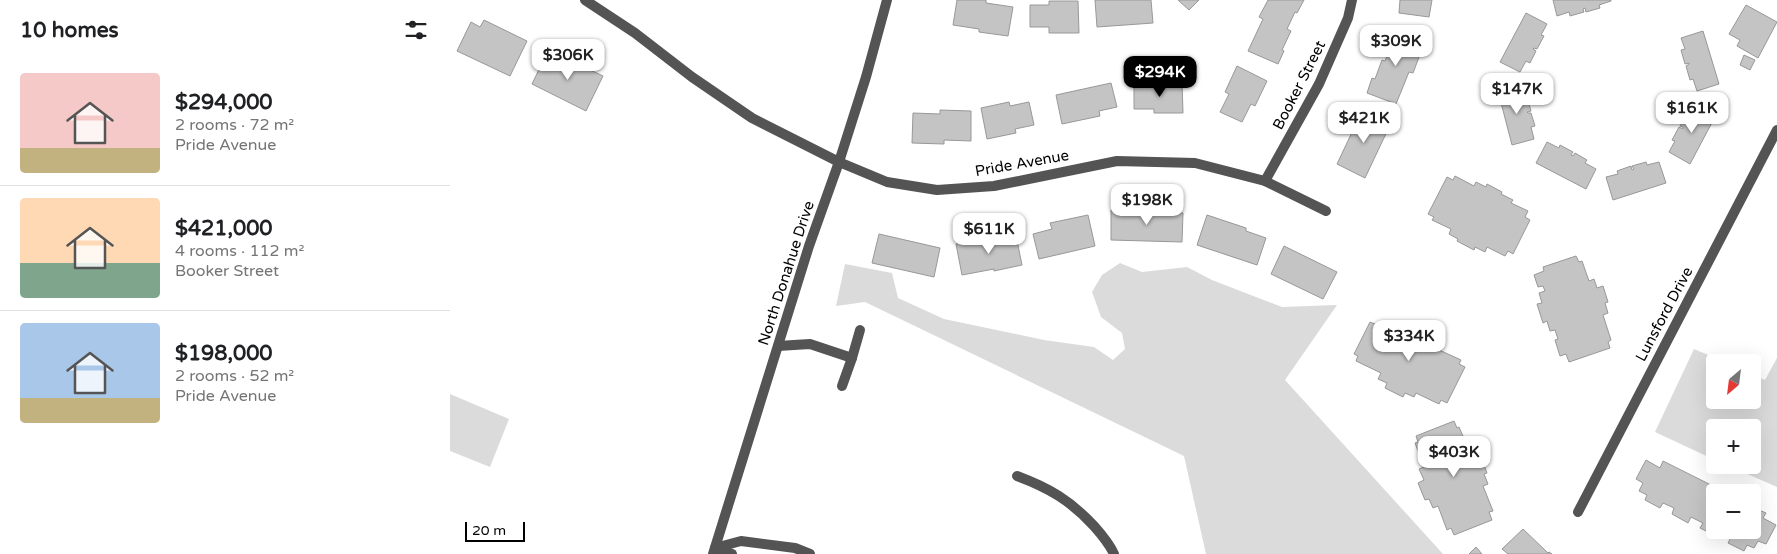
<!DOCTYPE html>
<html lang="en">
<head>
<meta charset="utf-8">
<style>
	:root { --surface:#fff; --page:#f2f2f2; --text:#202124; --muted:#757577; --line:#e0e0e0; --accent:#000 }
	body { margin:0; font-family:"Varela Round",sans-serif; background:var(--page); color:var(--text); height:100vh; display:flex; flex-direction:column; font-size:19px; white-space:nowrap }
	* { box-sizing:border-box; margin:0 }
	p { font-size:16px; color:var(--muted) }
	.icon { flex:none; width:28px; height:28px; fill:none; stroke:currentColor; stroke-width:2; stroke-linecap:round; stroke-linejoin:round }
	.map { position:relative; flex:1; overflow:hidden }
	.panel { display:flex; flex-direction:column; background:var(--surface); width:450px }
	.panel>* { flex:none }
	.needle { width:32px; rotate:208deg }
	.controls { position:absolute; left:1256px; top:354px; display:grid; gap:10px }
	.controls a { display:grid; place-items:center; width:55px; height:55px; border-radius:5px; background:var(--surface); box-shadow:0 5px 20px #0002; font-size:25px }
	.scale { position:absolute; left:15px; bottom:12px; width:60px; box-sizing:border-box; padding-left:5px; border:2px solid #000; border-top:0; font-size:14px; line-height:18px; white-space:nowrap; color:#000; -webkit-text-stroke:4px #fff; paint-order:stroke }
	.price { position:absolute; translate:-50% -42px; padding:0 11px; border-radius:10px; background:#fff; color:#222; font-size:16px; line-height:32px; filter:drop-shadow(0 1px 2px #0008) }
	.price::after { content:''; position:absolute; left:50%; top:30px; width:15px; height:11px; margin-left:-8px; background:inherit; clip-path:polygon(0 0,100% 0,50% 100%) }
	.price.selected { background:var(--accent); color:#fff }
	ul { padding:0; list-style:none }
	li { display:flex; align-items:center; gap:15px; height:125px; padding:0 20px }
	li+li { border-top:1px solid var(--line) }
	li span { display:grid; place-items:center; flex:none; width:140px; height:100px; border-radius:5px; color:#555 }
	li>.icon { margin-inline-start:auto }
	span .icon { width:60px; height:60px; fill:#fffc; stroke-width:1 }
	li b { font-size:21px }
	h2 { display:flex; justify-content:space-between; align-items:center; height:60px; padding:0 20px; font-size:21px }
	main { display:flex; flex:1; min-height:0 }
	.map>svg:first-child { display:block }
</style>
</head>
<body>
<main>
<section class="panel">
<h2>10 homes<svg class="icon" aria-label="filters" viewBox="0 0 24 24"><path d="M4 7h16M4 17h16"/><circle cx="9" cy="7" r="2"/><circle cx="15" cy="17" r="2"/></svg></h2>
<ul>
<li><span style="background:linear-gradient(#f6c9c9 75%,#c2b280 0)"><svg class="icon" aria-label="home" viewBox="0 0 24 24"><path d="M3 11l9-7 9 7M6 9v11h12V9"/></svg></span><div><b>$294,000</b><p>2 rooms · 72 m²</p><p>Pride Avenue</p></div></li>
<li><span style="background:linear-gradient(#ffd9b3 65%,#7fa58c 0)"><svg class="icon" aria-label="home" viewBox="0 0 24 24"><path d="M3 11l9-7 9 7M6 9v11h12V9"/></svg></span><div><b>$421,000</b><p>4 rooms · 112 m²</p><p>Booker Street</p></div></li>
<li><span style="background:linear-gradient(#a9c7e8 75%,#c2b280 0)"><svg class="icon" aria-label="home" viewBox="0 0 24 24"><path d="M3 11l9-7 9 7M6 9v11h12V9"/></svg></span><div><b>$198,000</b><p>2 rooms · 52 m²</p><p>Pride Avenue</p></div></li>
</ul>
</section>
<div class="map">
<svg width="1327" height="554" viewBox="0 0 1327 554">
	<rect width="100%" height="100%" fill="#fff"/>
	<g fill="#dbdbdb">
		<path d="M670 263 692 272 737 267 762 280 832 307 887 305 835 380 993 554H756L734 456 415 302 386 306 395 264 442 273 448 298 494 319 594 340 644 347 663 360 675 349 672 333 651 317 642 292 652 275Z"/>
		<path d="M1244 349 1275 362H1265V400H1302L1303 375 1315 380 1327 358V487L1277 465H1302V428H1265V460L1205 432Z"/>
		<path d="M0 394 59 419 40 467 0 451Z"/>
	</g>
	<g fill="#c4c4c4" stroke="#989898">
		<path d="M507 0H536V3L563 7 558 36 529 32V29L503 25Z"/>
		<path d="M645 0H701L703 23 647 27Z"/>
		<path d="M728 0H749L739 10Z"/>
		<path d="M818 0H854L847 13 845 12 837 29 841 31 832 50 834 51 828 64 798 51 813 19 809 17Z"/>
		<path d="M950 0H982L979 17 949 13Z"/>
		<path d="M1103 0H1161V1L1149 5 1150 8 1136 12 1135 8 1133 9 1134 12 1120 16 1119 12 1107 16Z"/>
		<path d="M599 1H628L629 33H599V27H580V5H599Z"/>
		<path d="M1296 5 1327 22 1308 58 1287 46 1290 40 1279 34Z"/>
		<path d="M1076 13 1097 24 1091 35 1094 36 1087 49 1084 48 1083 49 1086 51 1080 63 1076 61 1070 72 1050 62Z"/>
		<path d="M34 20 77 41 60 76 7 51 21 22 30 27Z"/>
		<path d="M947 30 975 41 963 73 959 72 946 104 917 93 922 78 925 79 932 60 935 61Z"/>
		<path d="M1253 31 1269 84 1247 91 1243 79 1240 80 1236 66 1239 64V63L1235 64 1231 50 1235 49 1231 38Z"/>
		<path d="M96 55 107 60 109 55 153 76 136 111 82 84Z"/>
		<path d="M1294 55 1305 60 1300 70 1290 65Z"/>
		<path d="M787 66 817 81 805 106 801 104 792 122 770 112 779 94 775 92Z"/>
		<path d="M704 82H732L733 113H704V109H684V86H704Z"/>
		<path d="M661 83 667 107 649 111 650 116 612 124 606 95Z"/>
		<path d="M1070 85 1073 98 1077 97 1081 111 1077 112 1078 113H1081L1085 126 1081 127 1084 139 1062 145 1048 91Z"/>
		<path d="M559 102 560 106 579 102 584 125 565 129 566 133 537 139 531 108Z"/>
		<path d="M1246 104 1266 115 1240 164 1219 152 1225 141 1222 140 1229 127 1233 129V127L1230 126 1237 113 1240 115Z"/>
		<path d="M913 109 941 123 915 178 887 164Z"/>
		<path d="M490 110 521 111V141L494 140V144L462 143 463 113 490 114Z"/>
		<path d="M1097 142 1109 148 1110 145 1123 152 1121 155 1123 156 1125 153 1137 160 1135 163 1146 169 1136 189 1086 163Z"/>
		<path d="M1196 162 1197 165 1209 162 1216 183 1163 200 1156 177 1168 174 1167 171 1181 166 1182 170 1184 169 1182 166Z"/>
		<path d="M1005 176 1024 186 1026 182 1036 187 1037 184 1052 192 1051 194 1063 200 1061 203 1078 211 1075 217 1080 220 1063 254 1058 251 1055 256 1037 247 1035 252 1025 247 1024 250 1007 241 1008 239 999 234 1001 229 982 220 984 217 978 214 997 177 1003 180Z"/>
		<path d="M682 208 711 209V212L733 213 732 242 661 240V210L682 211Z"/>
		<path d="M638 215 645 246 589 259 583 234 602 229 600 223Z"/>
		<path d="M757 215 796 228V231L816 238 807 265 747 245Z"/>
		<path d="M429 234 490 248 484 277 422 263Z"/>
		<path d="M566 236 572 265 544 271V269L512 275 506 244 539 237 540 241Z"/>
		<path d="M834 246 887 272 873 299 821 274Z"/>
		<path d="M1126 256 1129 262 1132 261 1139 281 1144 279 1147 288 1153 286 1158 302 1155 303 1158 313 1153 315 1161 340 1158 342 1160 348 1119 362 1116 354 1110 356 1105 340 1108 339 1105 330 1100 331 1097 321 1093 323 1087 304 1092 303 1089 293 1095 291 1093 286 1088 287 1084 275 1094 271 1093 267Z"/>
		<path d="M929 321 952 332 954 327 963 332 965 328 980 336 979 339 989 344 987 349 1011 360 1009 364 1015 367 997 403 991 400 989 404 966 393 964 397 955 393 953 397 935 388 937 383 928 379 931 373 906 361 908 356 904 354 920 322 927 325Z"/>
		<path d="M1004 421 1007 428 1009 427 1019 450 1024 448 1028 458 1031 457 1037 473 1034 474 1038 484 1033 486 1043 511 1039 512 1042 520 1004 535 1001 528 997 530 988 506 983 508 979 499 975 500 968 483 974 480 969 469 974 467 965 443 968 442 966 436Z"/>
		<path d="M1196 460 1210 468 1213 461 1275 492H1265V530H1302V507L1316 513 1313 518 1326 525 1316 544 1308 541 1304 548 1297 545 1294 551 1278 543 1281 537 1269 531 1266 536 1250 528 1253 523 1241 517 1238 523 1222 514 1224 508 1213 503 1210 508 1195 500 1197 495 1189 491 1193 483 1186 479Z"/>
		<path d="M1073 529 1098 553 1099 552 1102 554H1058L1052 549Z"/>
		<path d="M1026 547 1032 554H1019Z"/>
	</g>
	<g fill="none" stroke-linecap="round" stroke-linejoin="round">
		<g stroke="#545454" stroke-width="10">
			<path d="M328 346 360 344 402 358 392 386"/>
			<path d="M402 358 410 330"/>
		</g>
		<g stroke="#545454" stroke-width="10">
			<path d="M135 0 185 33 242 77 302 118 389 162 437 182 487 190 544 186 667 161 745 163 815 181 876 211"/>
			<path d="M815 181 869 84 898 18 902 0"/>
			<path d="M567 476C599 488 620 500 644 526 652 535 659 543 664 554"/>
			<path d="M1128 512 1327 130"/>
			<path d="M265 548 291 541 345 548 360 554"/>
			<path d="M266 548 282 554"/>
		</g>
		<path stroke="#545454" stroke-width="10" d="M263 554 359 246 389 162 416 77 437 0"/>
	</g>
	<g text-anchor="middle" stroke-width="4" stroke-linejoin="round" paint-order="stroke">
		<g font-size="15" fill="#000" stroke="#fff">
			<text transform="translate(849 85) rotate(-63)" y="5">Booker Street</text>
			<text transform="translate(572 163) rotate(-10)" y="5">Pride Avenue</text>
			<text transform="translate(336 273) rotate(-72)" y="5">North Donahue Drive</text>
			<text transform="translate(1214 314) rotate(-62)" y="5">Lunsford Drive</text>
		</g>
	</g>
</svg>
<div class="controls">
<a><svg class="needle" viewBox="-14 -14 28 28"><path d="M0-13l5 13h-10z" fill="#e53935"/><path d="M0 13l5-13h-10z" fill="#757577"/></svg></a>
<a>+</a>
<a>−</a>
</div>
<div class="scale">20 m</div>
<b class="price" style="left:946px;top:67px">$309K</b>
<b class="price" style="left:118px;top:81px">$306K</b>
<b class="price selected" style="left:710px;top:98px">$294K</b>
<b class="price" style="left:1067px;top:115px">$147K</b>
<b class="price" style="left:1242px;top:134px">$161K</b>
<b class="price" style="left:914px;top:144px">$421K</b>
<b class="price" style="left:697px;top:226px">$198K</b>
<b class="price" style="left:539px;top:255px">$611K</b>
<b class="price" style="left:959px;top:362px">$334K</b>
<b class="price" style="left:1004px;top:478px">$403K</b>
</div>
</main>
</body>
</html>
